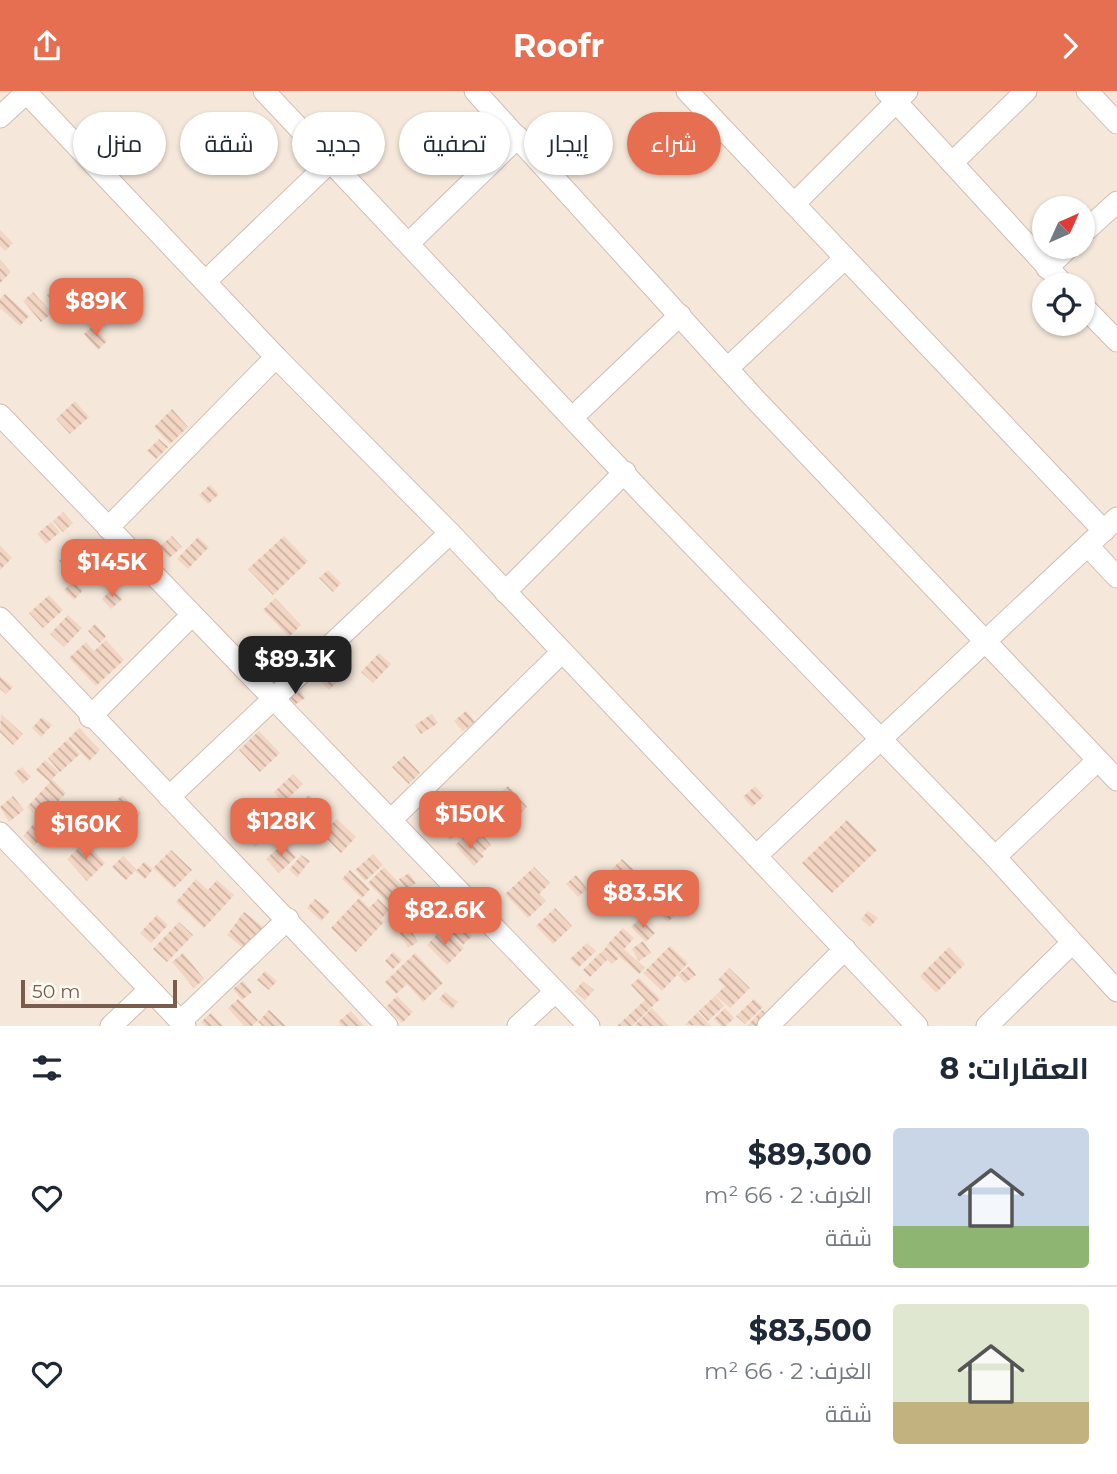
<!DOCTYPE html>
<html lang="ar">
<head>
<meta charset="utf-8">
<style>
	:root { --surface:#fff; --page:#f6f6f7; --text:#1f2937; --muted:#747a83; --line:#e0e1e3; --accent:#e76f51 }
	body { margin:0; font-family:Montserrat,Cairo,sans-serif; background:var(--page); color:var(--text); direction:rtl; height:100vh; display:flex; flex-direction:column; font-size:26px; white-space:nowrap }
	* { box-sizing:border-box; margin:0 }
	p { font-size:23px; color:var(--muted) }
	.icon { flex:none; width:38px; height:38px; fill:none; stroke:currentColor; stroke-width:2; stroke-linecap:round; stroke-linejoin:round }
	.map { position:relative; height:935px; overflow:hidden; direction:ltr }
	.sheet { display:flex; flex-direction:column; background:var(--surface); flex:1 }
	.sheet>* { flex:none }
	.top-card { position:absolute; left:21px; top:21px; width:700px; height:63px; direction:rtl; display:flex; gap:14px }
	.needle { width:46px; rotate:45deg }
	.tools { position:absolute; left:1032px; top:105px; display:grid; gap:14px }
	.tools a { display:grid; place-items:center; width:63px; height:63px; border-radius:50%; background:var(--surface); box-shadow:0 2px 5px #0004; font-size:35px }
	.scale { position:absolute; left:21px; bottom:18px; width:156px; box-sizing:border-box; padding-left:7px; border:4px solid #7a5c4d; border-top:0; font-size:19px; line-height:24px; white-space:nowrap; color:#7a5c4d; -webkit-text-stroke:5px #fffaf3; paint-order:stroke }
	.price { position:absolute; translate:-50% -60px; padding:0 16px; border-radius:14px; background:var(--accent); color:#fff; font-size:23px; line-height:46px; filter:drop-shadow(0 2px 4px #0008) }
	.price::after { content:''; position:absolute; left:50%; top:42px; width:21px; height:16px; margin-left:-10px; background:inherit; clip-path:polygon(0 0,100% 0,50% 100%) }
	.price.on { background:#222; color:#fff }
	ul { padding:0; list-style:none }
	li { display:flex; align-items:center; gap:21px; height:175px; padding:0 28px }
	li+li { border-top:2px solid var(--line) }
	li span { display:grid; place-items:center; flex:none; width:196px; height:140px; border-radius:7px; color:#555 }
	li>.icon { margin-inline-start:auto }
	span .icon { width:84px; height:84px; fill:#fffc; stroke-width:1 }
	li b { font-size:30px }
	h2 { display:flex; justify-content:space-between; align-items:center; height:84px; padding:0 28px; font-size:30px }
	.tag { padding:0 24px; border-radius:32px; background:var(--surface); box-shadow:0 2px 5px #0004; font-size:24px; line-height:63px }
	.tag.on { background:var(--accent); color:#fff }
	header { display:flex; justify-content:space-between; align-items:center; height:91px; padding:0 28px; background:var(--accent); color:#fff; font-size:32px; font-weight:700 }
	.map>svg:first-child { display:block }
</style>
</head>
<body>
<header><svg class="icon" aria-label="forward" viewBox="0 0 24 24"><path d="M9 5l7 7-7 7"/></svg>Roofr<svg class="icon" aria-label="share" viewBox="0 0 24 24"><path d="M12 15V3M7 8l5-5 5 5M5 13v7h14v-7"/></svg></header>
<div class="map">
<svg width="1117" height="935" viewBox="0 0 1117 935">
	<defs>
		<pattern id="building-back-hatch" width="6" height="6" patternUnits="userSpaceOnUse" patternTransform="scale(1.75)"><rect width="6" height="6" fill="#f3d5c3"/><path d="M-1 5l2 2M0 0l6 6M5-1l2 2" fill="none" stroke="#cab0a1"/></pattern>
	</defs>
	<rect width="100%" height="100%" fill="#fdf6ec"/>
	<path fill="#f5e8da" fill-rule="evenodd" d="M0 0H1117V935H0ZM1045 117H1083V156H1045ZM1045 194H1083V233H1045Z"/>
	<g fill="url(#building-back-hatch)">
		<path d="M0 139 13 152 5 160 0 155Z"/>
		<path d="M0 169 11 181 0 192Z"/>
		<path d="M59 195 69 207 57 216 47 204Z"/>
		<path d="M33 201 52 222 41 231 23 210Z"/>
		<path d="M5 203 29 225 20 235 0 217V208Z"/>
		<path d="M93 235 107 250 98 259 84 243Z"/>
		<path d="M75 310 89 326 70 343 56 328Z"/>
		<path d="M172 318 188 336 170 353 154 336Z"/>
		<path d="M159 348 168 356 156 368 147 360Z"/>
		<path d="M210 394 219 403 208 413 199 404Z"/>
		<path d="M63 421 73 432 63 441 53 430Z"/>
		<path d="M51 431 60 441 46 453 37 443Z"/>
		<path d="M172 445 182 456 169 467 159 456Z"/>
		<path d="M284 445 308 470 273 504 248 478Z"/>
		<path d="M198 446 209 456 188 478 177 468Z"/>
		<path d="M78 452 89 463 71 482 59 470Z"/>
		<path d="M0 454 12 467 0 479Z"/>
		<path d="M328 479 341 492 333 501 319 487Z"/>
		<path d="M73 490 83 499 74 509 64 499Z"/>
		<path d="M112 498 122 508 111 518 102 508Z"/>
		<path d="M49 504 63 519 43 537 29 522Z"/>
		<path d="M275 507 301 534 289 546 263 519Z"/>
		<path d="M68 524 82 537 64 556 50 543Z"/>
		<path d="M95 533 106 545 100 552 88 540Z"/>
		<path d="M106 549 124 569 96 595 69 567 86 551 94 560Z"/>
		<path d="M379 562 391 573 373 592 361 581Z"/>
		<path d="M320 568 339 589 329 599 309 578Z"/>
		<path d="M0 585 13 596 6 603 0 598Z"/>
		<path d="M296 594 305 607 293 615 284 602Z"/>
		<path d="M466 620 475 631 463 640 454 630Z"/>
		<path d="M1 623 23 643 13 654 0 641Z"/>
		<path d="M432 623 438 632 421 643 415 634Z"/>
		<path d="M42 626 52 634 41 646 32 637Z"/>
		<path d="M79 637 100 659 89 670 68 648Z"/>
		<path d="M259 640 280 662 260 681 239 659Z"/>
		<path d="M67 649 80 663 60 681 48 667Z"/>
		<path d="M404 665 420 682 409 693 392 676Z"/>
		<path d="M45 669 59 681 52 688 66 702 41 729 27 716 50 691 36 679Z"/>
		<path d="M22 676 31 686 23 693 14 682Z"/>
		<path d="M293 683 303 693 283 712 274 701Z"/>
		<path d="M508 695 527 716 507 735 487 713Z"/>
		<path d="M755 695 764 705 752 716 743 706Z"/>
		<path d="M446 703 457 714 441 731 430 720Z"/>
		<path d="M122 704 141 722 122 743 102 724Z"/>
		<path d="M309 704 321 716 305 732 293 719Z"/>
		<path d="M13 705 24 719 9 731 0 716Z"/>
		<path d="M258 722 273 739 255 756 239 738Z"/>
		<path d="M457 723 467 733 460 740 449 730Z"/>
		<path d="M337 728 356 746 341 762 322 743Z"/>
		<path d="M37 729 49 739 34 755 23 745Z"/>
		<path d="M847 729 877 759 832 802 802 772Z"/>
		<path d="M448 731 458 741 450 749 441 739Z"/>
		<path d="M476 737 491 754 482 762 467 744Z"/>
		<path d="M465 745 484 765 474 775 455 754Z"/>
		<path d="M85 751 105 772 87 790 67 768Z"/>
		<path d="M284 752 296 766 279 782 266 768Z"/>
		<path d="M171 759 192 779 174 797 153 777Z"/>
		<path d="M373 763 383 774 365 790 355 779Z"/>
		<path d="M301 764 310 770 297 786 289 779Z"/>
		<path d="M123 765 137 779 144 771 153 778 145 788 135 780 126 789 112 776Z"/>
		<path d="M622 768 635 780 625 791 612 778Z"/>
		<path d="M384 776 406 799 390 814 368 792Z"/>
		<path d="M534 776 550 792 539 803 546 810 528 827 505 803Z"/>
		<path d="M350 779 370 798 362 807 342 788Z"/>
		<path d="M613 780 623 791 616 799 605 787Z"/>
		<path d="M409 782 416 792 406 798 399 788Z"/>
		<path d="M576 784 587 798 578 806 566 793Z"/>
		<path d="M196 788 208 799 217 789 234 804 204 837 176 811Z"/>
		<path d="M631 788 651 806 637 822 617 803Z"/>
		<path d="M359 807 369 817 378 808 389 819 381 828 384 831 356 861 331 837Z"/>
		<path d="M315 808 330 820 321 830 307 817Z"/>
		<path d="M662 810 675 824 668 831 654 817Z"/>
		<path d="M555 817 572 835 553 853 536 835Z"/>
		<path d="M868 820 878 827 870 836 861 828Z"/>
		<path d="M244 821 271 842 253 865 227 844Z"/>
		<path d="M157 824 168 834 151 852 140 842Z"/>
		<path d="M454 826 472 845 463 854 445 835Z"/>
		<path d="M640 827 655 842 646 851 631 836Z"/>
		<path d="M179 831 193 844 167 871 153 858Z"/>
		<path d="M409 836 418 851 408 857 399 842Z"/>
		<path d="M443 837 464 857 447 874 427 854Z"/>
		<path d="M623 837 634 847 624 858 645 877 639 883 607 854Z"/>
		<path d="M643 850 651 862 639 870 632 858Z"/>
		<path d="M587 852 596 860 579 876 570 868Z"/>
		<path d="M607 855 619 867 612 873 601 862Z"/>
		<path d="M670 855 688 872 662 900 643 882Z"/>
		<path d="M949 856 965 873 936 902 920 885Z"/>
		<path d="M393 861 402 869 393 878 385 870Z"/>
		<path d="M183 862 204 888 194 897 172 871Z"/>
		<path d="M415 862 443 892 423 911 407 893 396 903 385 891Z"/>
		<path d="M600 862 607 869 590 886 583 879Z"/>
		<path d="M689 875 696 884 685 892 678 884Z"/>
		<path d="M729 877 750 897 730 917 716 904 725 895 718 889Z"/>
		<path d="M265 880 277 890 269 899 257 889Z"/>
		<path d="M639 887 660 908 632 935H617L645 909 631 894Z"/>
		<path d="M243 890 252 901 242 909 233 898Z"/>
		<path d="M583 890 594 899 585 909 575 900Z"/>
		<path d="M445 901 458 911 452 918 439 908Z"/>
		<path d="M397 905 413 921 402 932 386 916Z"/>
		<path d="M715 905 724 915 708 930 699 920Z"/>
		<path d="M238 908 258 929 252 935H244L228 917Z"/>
		<path d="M754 908 763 916 745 933 736 925Z"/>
		<path d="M652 917 669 935H634Z"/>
		<path d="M725 917 734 927 726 935H721L714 928Z"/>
		<path d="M269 919 286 935H263L258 931Z"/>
		<path d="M762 919 769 926 760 935H747Z"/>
		<path d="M351 920 364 935H341L338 931Z"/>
		<path d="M698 921 711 935 685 934Z"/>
		<path d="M211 922 223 935H205L201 931Z"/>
	</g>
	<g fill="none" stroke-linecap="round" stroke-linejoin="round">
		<g stroke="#d1beb0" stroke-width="23">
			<g id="minor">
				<path d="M25 0 276 266 450 442 917 935"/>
				<path d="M264 0 649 409 995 766 1117 900"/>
				<path d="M475 0 755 308 1117 689"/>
				<path d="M687 0 1104 440"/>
				<path d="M886 0 1064 194"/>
				<path d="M1087 0 1117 32"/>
				<path d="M0 26 26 2"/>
				<path d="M952 72 1026 0"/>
				<path d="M794 113 907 0"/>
				<path d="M1083 142 1117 111"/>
				<path d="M410 151 518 46"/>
				<path d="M1047 177 1069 156"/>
				<path d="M206 190 331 70"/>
				<path d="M1083 215 1117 250"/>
				<path d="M729 276 845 167"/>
				<path d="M0 324 589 935"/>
				<path d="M573 326 680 224"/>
				<path d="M108 437 276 266"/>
				<path d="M1088 455 1117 486"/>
				<path d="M505 501 625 381"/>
				<path d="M0 527 387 935"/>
				<path d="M90 626 192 524"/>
				<path d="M169 706 450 442"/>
				<path d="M391 729 561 562"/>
				<path d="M0 742 185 935"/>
				<path d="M756 765 1117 427"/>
				<path d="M995 766 1098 669"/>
				<path d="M181 930 288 828"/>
				<path d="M111 935 149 899"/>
				<path d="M518 935 555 901"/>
				<path d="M768 935 845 858"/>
				<path d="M987 935 1072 852"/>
			</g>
		</g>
		<use href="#minor" stroke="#fff" stroke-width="21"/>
	</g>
</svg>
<div class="tools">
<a><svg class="needle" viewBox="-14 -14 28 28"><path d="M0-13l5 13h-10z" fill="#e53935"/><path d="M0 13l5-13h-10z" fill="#747a83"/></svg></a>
<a><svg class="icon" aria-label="locate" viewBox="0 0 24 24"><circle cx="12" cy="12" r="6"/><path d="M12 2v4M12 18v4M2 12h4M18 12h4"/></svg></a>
</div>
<div class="scale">50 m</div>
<b class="price" style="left:96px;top:247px">$89K</b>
<b class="price" style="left:112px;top:508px">$145K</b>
<b class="price on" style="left:295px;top:605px">$89.3K</b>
<b class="price" style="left:470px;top:760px">$150K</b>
<b class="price" style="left:281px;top:767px">$128K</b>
<b class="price" style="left:86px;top:770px">$160K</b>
<b class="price" style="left:643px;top:839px">$83.5K</b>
<b class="price" style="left:445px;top:856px">$82.6K</b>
<div class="top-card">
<a class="tag on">شراء</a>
<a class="tag">إيجار</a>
<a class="tag">تصفية</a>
<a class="tag">جديد</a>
<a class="tag">شقة</a>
<a class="tag">منزل</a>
</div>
</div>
<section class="sheet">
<h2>العقارات: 8<svg class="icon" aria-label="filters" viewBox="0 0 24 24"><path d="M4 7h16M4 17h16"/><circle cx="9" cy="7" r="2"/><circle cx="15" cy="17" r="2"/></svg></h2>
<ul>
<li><span style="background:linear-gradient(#c9d6e8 70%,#8fb573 0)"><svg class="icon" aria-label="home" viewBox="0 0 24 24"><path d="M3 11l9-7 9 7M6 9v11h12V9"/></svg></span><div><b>$89,300</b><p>الغرف: 2 · 66 m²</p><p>شقة</p></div><svg class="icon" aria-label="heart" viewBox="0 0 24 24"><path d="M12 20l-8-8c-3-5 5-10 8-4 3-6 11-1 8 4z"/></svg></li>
<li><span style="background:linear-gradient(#dfe7d0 70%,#c2b280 0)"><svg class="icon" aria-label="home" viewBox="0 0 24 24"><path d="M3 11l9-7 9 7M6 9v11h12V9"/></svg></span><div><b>$83,500</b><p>الغرف: 2 · 66 m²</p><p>شقة</p></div><svg class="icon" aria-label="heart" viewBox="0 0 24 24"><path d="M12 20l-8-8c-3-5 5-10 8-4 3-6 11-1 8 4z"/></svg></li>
</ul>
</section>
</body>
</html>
